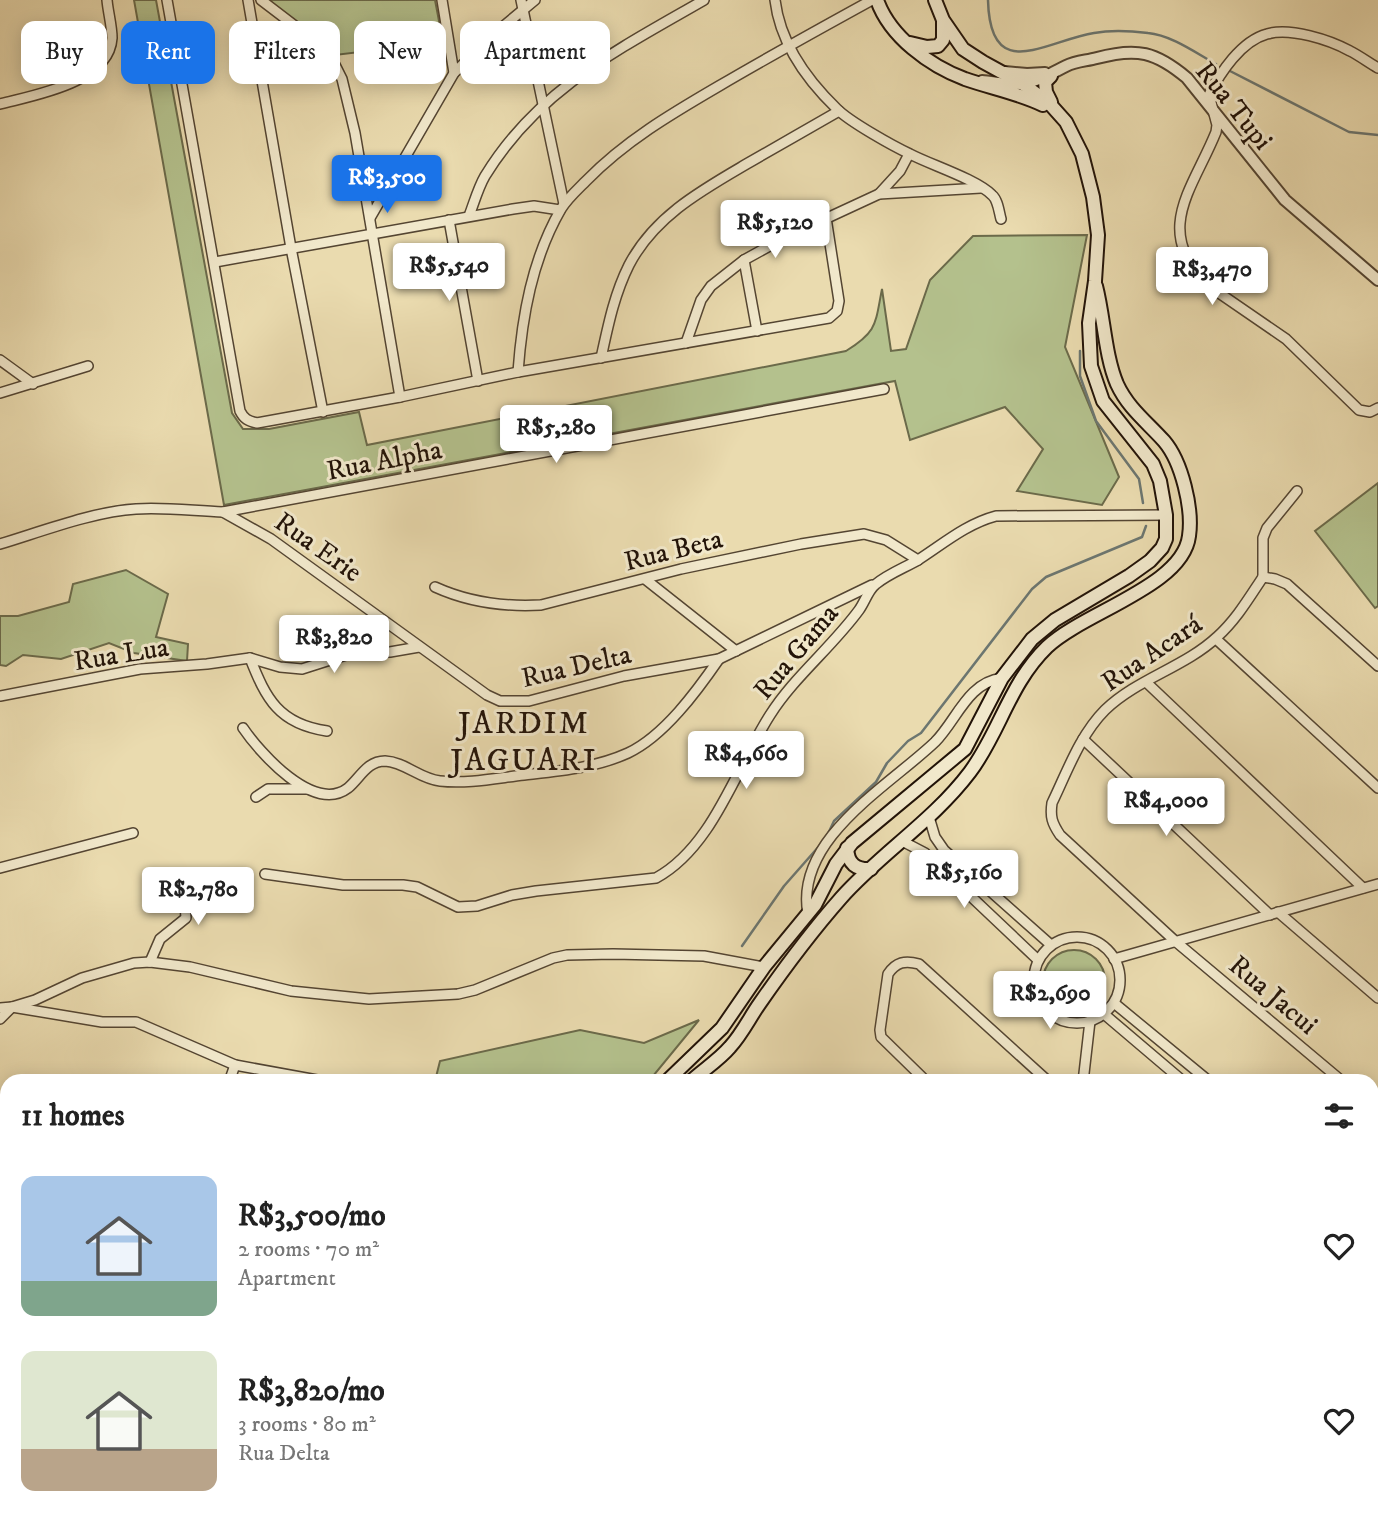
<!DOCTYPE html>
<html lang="en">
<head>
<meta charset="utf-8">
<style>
	:root { --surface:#fff; --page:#f6f6f6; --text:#222; --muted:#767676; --accent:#1a73e8 }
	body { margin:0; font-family:"IM FELL DW Pica",serif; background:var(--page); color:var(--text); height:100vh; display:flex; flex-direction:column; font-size:26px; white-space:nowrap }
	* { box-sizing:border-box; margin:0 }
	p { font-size:23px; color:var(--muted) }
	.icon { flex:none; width:38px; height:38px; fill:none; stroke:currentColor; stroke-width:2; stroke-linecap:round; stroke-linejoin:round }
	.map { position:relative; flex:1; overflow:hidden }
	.details { position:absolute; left:0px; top:1074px; width:1379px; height:450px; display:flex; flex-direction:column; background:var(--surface); border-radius:21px 21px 0 0; box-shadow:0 4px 18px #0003 }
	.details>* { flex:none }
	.top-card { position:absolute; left:21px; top:21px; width:700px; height:63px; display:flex; gap:14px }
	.price { position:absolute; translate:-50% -60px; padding:0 16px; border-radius:7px; background:#fff; color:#222; font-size:23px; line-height:46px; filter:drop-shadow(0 2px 4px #0008) }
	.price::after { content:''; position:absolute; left:50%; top:42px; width:21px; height:16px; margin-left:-10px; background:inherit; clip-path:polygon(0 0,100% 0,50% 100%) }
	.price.active { background:var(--accent); color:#fff }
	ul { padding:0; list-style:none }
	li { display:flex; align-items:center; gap:21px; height:175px; padding:0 21px }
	li span { display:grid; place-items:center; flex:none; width:196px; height:140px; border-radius:14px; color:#555 }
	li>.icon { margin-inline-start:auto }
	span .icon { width:84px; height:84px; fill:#fffc; stroke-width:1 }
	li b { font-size:30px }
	h2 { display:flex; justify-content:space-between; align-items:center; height:84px; padding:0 21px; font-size:30px }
	.chip { padding:0 24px; border-radius:14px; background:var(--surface); box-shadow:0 4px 18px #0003; font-size:24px; line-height:63px }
	.chip.active { background:var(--accent); color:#fff }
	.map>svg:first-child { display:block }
</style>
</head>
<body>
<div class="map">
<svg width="1378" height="1523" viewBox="0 0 1378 1523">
	<rect width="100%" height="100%" fill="#eadbaf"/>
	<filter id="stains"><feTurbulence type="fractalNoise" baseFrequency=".00286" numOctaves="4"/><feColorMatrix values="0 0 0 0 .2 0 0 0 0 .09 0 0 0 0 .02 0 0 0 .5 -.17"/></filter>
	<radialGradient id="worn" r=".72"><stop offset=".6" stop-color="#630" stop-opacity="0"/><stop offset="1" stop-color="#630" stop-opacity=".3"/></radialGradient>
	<g fill="#b4c18d" stroke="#6b6a4a" stroke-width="2">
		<path d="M134 0H156L232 413 243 429H269L359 412 367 445 846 351C878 331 875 324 882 289L891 351 906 349 930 280 973 236 1087 235 1065 347 1119 477 1102 505 1017 491 1043 449 1005 407 910 440 895 381 224 505Z"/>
		<path d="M267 0H435L443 42 335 55Z"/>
		<path d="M1378 483V606L1375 608 1315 531Z"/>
		<path d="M126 570 168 594 156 637 188 644 187 661 134 653 109 643 61 659 23 655 6 666 0 665V616H18L69 602 73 584Z"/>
		<circle cx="1074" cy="981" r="31"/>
		<path d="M699 1020 649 1081H435L440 1061 580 1030 644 1043Z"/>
		<path d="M37 1517H481V1523H33Z"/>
		<path d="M508 1517H715L719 1523H508Z"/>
		<path d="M898 1517H1235V1523H902Z"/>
	</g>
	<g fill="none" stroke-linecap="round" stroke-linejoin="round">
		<g stroke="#6c7670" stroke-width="2.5">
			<path d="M988 0C990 85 1045 41 1094 33 1111 30 1131 31 1148 33 1171 35 1196 53 1216 64"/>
			<path d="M1230 71 1349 132 1378 135"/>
			<path d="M1080 351V376L1096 421 1139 479 1143 503"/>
			<path d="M827 836 834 821 876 782 887 763 908 741 921 733 1032 589 1046 577 1142 537 1146 526"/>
			<path d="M742 946 784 886 821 844"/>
		</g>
		<g stroke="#544532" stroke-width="12">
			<g id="minor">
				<path d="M167 0 240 411C244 419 248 421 257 423L400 397 518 372 829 318 837 311 839 301 826 218"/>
				<path d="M248 0 291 248 323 412"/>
				<path d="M261 0 316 42 334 63 342 79 355 133 400 397"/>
				<path d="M442 0 454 73"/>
				<path d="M521 0 564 204"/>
				<path d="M775 0C780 42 807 80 837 109 850 122 893 146 910 154 931 165 976 179 992 195 998 200 999 212 1001 219"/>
				<path d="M1378 68C1369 63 1360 56 1350 51 1330 40 1290 27 1267 34 1241 41 1220 73 1209 95L1217 125 1216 132C1193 189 1153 229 1206 284L1286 339 1359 410 1370 412 1378 408"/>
				<path d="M261 76 334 63"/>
				<path d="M0 104C34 95 109 83 112 38 112 26 108 12 107 0"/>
				<path d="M879 194 900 171 909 154"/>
				<path d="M469 216C474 203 478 188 485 176 538 89 619 49 704 0"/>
				<path d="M370 218 454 73 494 34 535 0"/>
				<path d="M449 220 478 381"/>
				<path d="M744 260 757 331"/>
				<path d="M215 262 513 209 534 206 560 210"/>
				<path d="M686 343 701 300 711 286 744 260 784 238 879 194 981 188"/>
				<path d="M601 358C608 326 614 295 629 265 655 215 704 189 750 162 780 145 809 128 839 111"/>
				<path d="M0 360 33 384"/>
				<path d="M518 372C522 317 532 259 561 209 567 199 577 190 586 181 625 141 671 114 719 86 770 56 821 28 872 0"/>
				<path d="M0 393 88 366"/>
				<path d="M223 512 271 539 487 695 500 701H529L624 676 719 659 872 585"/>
				<path d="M0 544C40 532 95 511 136 509 165 507 194 511 223 512L884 389"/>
				<path d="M1263 577V538L1267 528 1297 491"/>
				<path d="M645 579 736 651"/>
				<path d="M435 587C468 602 505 607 541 605L681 569 801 544 864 534 886 540 918 560"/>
				<path d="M1216 639 1378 788"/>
				<path d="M250 658C266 699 279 724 327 731"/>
				<path d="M1146 682 1363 888"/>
				<path d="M0 696 140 669 207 664 250 658 280 667 302 669 349 654 390 652 419 647"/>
				<path d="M243 728C260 753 314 814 348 788 360 778 367 761 385 761 405 762 420 779 440 781 468 784 497 778 524 775 559 771 595 768 628 753 664 736 697 691 719 659"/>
				<path d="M1083 739 1270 915"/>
				<path d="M256 797 268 789H307"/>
				<path d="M929 817 935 837 944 850 1051 945"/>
				<path d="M902 841 925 853 1038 960"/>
				<path d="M0 868 133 833"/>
				<path d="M265 874 343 885H403L417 887 458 907 477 906 512 895 536 891 656 878C713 847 736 768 770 715 794 677 832 647 859 610 865 602 868 590 876 584 888 574 904 568 918 560 943 544 966 524 996 516L1166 515"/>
				<path d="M1278 912 1378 998"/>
				<path d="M808 914C794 839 889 786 935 742 957 720 967 683 1002 678"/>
				<circle cx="1077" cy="980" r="43"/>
				<path d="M1114 959 1378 884"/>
				<path d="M150 962 160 939 186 918 183 875"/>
				<path d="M1114 1003 1210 1082"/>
				<path d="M0 1008 12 1007 102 1022H136L235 1065 328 1082"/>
				<path d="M1104 1014 1184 1082"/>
				<path d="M0 1019 12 1007 35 1000 82 978 134 963 150 962 190 967 291 991 369 999 458 994 475 990 553 958 567 955 613 954 704 956 764 967"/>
				<path d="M229 1082 235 1065"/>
				<path d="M927 1082 881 1037 880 1030 888 974C896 962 905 960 919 964L1049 1082"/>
				<path d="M1083 1082 1090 1021"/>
				<path d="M1343 1082 1175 941 1060 835C1052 823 1050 817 1052 803 1067 772 1080 735 1105 710 1137 679 1185 667 1217 637 1236 620 1249 598 1263 577L1275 579 1287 584 1378 666"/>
				<path d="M1372 1106 1378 1111"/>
				<path d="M0 1142 7 1136"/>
				<path d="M1372 1216 1378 1221"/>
				<path d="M1372 1248 1378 1236"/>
				<path d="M1372 1278 1378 1289"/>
				<path d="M0 1339 7 1335"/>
				<path d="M1372 1377 1378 1387"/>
				<path d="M725 1517 729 1523"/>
				<path d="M831 1517 835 1523"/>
				<path d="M1240 1517V1523"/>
				<path d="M1327 1517V1523"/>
			</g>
		</g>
		<g stroke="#544532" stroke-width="14">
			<g id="tertiary">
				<path d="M1005 72 1027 74 1045 73"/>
				<path d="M982 81C996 82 1012 86 1026 83 1041 80 1052 73 1066 66 1076 61 1086 61 1097 58 1137 47 1156 52 1187 78L1285 200 1378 280"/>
			</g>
		</g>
		<g stroke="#221308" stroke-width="16">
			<g id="secondary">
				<path d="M877 0C890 37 930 66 965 79 991 88 1018 93 1043 105"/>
				<path d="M910 43 927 47 938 46 943 40V21"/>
				<path d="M1051 76 1045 82 1046 92 1051 102"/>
				<path d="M847 848C848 864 856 870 871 869"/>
				<path d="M666 1082 722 1028 764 967 815 905 836 864 852 843 965 749 1002 678 1032 639 1055 620 1129 576 1150 561 1162 548 1166 539V515L1160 481 1153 464 1103 401 1091 366 1089 323 1095 281 1098 235 1093 197 1082 154 1066 122 1049 103 1023 84 983 62 963 49 943 20 935 0"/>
				<path d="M690 1082C703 1070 719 1060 730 1047 742 1034 750 1017 760 1003 785 967 812 931 841 898 881 853 933 821 970 772 1000 732 1009 684 1047 647 1084 612 1183 586 1189 536 1193 509 1182 462 1164 441 1147 422 1128 408 1117 384 1105 356 1104 317 1096 286"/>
				<path d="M501 1517 502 1523"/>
			</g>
		</g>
		<use href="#minor" stroke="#f1e8cb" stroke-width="9"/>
		<use href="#tertiary" stroke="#f1e8cb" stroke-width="10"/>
		<use href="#secondary" stroke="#f1e8cb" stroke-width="12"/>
	</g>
	<g text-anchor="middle" stroke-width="6" stroke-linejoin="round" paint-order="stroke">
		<g font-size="28" fill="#221308" stroke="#f1e8cb">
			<text transform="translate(1235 105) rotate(51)" y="10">Rua Tupi</text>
			<text transform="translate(384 459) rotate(-11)" y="10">Rua Alpha</text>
			<text transform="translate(319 546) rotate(35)" y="10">Rua Erie</text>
			<text transform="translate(673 549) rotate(-14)" y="10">Rua Beta</text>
			<text transform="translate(795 651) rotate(-50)" y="10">Rua Gama</text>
			<text transform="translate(1151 652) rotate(-34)" y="10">Rua Acará</text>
			<text transform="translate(121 653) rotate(-9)" y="10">Rua Lua</text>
			<text transform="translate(576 665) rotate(-13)" y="10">Rua Delta</text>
			<text transform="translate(1274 994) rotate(40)" y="10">Rua Jacui</text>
		</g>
		<g font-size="32" letter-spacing="2" fill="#221308" stroke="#f1e8cb">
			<text x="524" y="733">JARDIM<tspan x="524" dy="37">JAGUARI</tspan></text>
		</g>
	</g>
	<rect width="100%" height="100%" filter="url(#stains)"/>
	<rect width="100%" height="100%" fill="url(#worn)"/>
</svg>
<b class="price active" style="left:387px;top:215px">R$3,500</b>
<b class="price" style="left:775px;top:260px">R$5,120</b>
<b class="price" style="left:449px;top:303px">R$5,540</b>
<b class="price" style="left:1212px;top:307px">R$3,470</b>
<b class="price" style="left:556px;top:465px">R$5,280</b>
<b class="price" style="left:334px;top:675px">R$3,820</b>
<b class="price" style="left:746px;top:791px">R$4,660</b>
<b class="price" style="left:1166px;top:838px">R$4,000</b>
<b class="price" style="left:964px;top:910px">R$5,160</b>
<b class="price" style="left:198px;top:927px">R$2,780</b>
<b class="price" style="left:1050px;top:1031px">R$2,690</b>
<div class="top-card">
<a class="chip">Buy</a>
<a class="chip active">Rent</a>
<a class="chip">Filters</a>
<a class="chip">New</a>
<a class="chip">Apartment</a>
</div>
<section class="details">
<h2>11 homes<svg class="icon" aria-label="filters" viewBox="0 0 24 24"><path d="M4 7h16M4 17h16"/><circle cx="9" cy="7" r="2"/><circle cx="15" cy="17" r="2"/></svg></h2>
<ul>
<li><span style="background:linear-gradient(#a9c7e8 75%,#7fa58c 0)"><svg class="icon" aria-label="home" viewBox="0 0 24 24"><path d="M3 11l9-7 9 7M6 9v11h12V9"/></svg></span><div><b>R$3,500/mo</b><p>2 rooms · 70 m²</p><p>Apartment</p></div><svg class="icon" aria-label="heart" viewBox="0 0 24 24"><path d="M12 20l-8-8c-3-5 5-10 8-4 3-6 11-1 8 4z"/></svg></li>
<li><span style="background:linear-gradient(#dfe7d0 70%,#b9a48a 0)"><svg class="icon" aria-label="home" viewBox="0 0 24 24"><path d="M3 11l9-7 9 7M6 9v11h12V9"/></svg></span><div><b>R$3,820/mo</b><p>3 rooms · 80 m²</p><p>Rua Delta</p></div><svg class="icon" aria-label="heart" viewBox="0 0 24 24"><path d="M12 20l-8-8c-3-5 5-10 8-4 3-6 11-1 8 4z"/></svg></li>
</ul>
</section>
</div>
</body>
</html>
